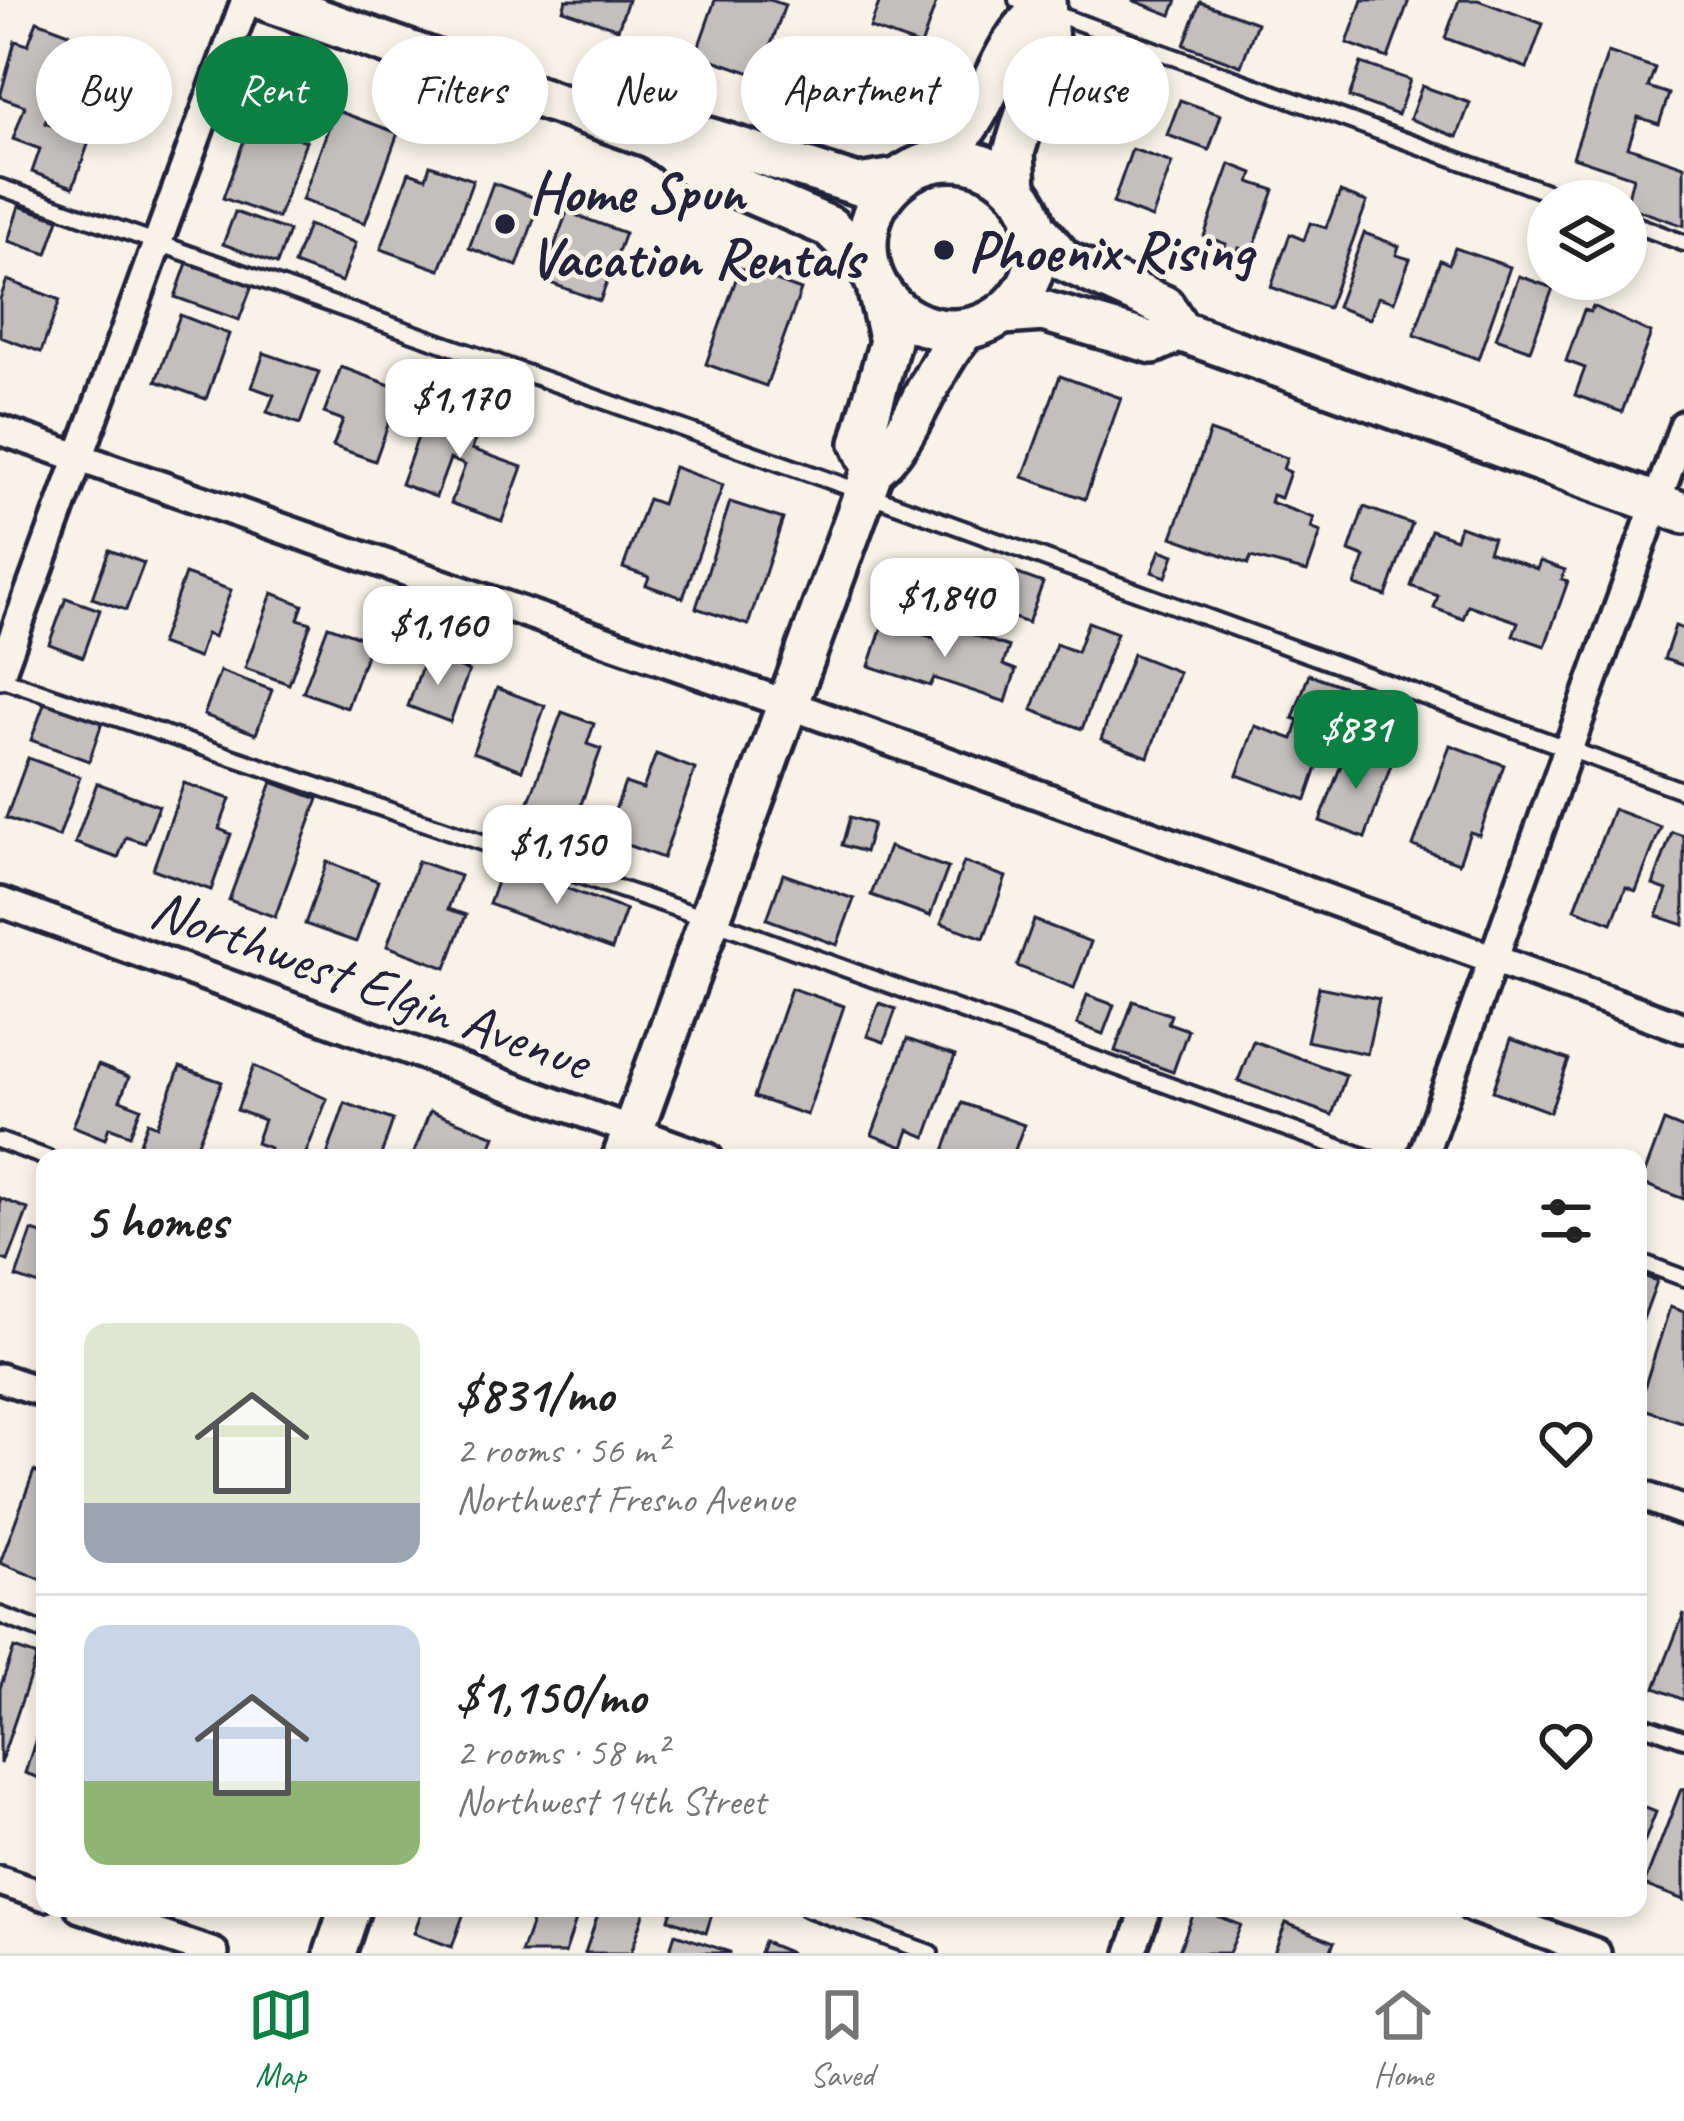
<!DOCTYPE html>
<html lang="en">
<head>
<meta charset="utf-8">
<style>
	:root { --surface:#fff; --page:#f6f6f6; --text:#222; --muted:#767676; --line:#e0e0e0; --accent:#0b8043 }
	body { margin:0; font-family:Caveat,sans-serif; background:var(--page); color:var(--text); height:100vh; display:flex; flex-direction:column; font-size:45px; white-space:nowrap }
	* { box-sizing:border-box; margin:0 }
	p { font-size:39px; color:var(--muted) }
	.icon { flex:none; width:66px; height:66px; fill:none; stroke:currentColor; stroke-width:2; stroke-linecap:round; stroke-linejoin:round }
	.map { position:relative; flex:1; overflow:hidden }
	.details { position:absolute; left:36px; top:1149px; width:1611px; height:768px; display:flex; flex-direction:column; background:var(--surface); border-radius:24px; box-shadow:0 6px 18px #0003 }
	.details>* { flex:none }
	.banner { position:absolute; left:36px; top:36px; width:1614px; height:108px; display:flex; gap:24px }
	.controls { position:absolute; left:1527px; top:180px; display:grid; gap:24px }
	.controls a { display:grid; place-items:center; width:120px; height:120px; border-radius:50%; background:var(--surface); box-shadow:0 6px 18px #0003; font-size:60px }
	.price { position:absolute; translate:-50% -102px; padding:0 27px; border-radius:24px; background:#fff; color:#222; font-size:39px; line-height:78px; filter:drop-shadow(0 3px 6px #0008) }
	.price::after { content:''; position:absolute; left:50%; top:72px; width:36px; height:27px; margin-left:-18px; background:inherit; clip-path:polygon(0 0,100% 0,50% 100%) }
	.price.selected { background:var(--accent); color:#fff }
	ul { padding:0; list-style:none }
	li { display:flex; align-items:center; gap:36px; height:300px; padding:0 48px }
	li+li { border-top:3px solid var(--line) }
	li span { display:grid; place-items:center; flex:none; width:336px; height:240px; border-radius:24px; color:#555 }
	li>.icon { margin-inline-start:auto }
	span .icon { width:144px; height:144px; fill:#fffc; stroke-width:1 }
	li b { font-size:51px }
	h2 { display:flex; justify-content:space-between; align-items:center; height:144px; padding:0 48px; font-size:51px }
	.pill { padding:0 42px; border-radius:54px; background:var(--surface); box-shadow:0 6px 18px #0003; font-size:42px; line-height:108px }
	.pill.selected { background:var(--accent); color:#fff }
	.dock { display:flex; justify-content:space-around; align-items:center; height:168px; border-top:3px solid var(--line); background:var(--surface); font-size:33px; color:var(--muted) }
	.dock a { display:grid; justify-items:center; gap:6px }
	.dock .selected { color:var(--accent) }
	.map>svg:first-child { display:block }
</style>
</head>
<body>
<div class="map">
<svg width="1684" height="1953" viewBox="0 0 1684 1953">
	<rect width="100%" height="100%" fill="#f7f3e8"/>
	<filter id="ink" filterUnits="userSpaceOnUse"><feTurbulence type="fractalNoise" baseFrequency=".00833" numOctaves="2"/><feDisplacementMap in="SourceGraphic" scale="24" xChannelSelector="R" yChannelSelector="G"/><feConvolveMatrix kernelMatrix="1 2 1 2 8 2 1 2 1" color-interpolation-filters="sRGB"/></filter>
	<g filter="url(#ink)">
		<g fill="#c2bfbd" stroke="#22223b" stroke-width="3">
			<path d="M566 0H628L618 29 563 10Z"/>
			<path d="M715 0H770L785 5 760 76 696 54Z"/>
			<path d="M880 0H937L921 46 870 28Z"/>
			<path d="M1132 0H1177L1171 15Z"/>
			<path d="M1362 0H1409L1388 58 1347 43Z"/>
			<path d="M1459 0H1478L1543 24 1527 68 1445 38Z"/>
			<path d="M1200 2 1257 23 1241 66 1184 45Z"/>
			<path d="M37 21 69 33 56 68 64 71 45 123 90 139 73 187 32 172 40 149 13 139 25 106 0 97 15 41 28 45Z"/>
			<path d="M1608 52 1655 68 1648 87 1669 94 1659 124 1638 117 1628 147 1684 166V226L1626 206 1633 177 1573 157Z"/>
			<path d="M1361 63 1410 80 1398 115 1349 97Z"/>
			<path d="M1422 86 1470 103 1457 137 1410 119Z"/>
			<path d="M1180 100 1221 115 1209 150 1167 135Z"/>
			<path d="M335 110 398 133 365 223 302 200Z"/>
			<path d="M251 121 306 141 278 218 223 198Z"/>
			<path d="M1132 149 1172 163 1152 218 1113 203Z"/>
			<path d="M1230 164 1253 173 1250 182 1274 190 1252 253 1239 248 1236 257 1223 253 1226 244 1204 236Z"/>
			<path d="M430 165 473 180 440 270 381 249 409 172 426 178Z"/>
			<path d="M493 183 541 200 517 266 469 248Z"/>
			<path d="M1340 192 1367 202 1328 308 1271 287 1290 234 1304 240 1310 223 1326 228Z"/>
			<path d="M19 206 59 219 47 254 8 241Z"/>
			<path d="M235 212 289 231 277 264 223 244Z"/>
			<path d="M567 212 625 233 600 301 542 280Z"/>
			<path d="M308 225 356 243 342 282 294 264Z"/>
			<path d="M1364 233 1399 246 1396 255 1410 259 1394 302 1378 297 1370 319 1337 307Z"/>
			<path d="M1455 248 1510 267 1478 359 1414 335 1440 260 1449 264Z"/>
			<path d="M187 263 252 286 239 320 175 297Z"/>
			<path d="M740 268 801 290 766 386 706 364Z"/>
			<path d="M1519 276 1553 288 1530 350 1496 338Z"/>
			<path d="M7 280 60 300 41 352 0 337V299Z"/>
			<path d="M1593 306 1651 333 1622 412 1575 395 1585 368 1566 361 1584 310 1590 312Z"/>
			<path d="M180 315 229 334 206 399 156 381Z"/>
			<path d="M264 353 319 372 300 424 267 412 274 395 252 387Z"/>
			<path d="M341 367 401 389 375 461 333 446 343 420 324 413Z"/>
			<path d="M1060 376 1121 398 1085 499 1023 477Z"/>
			<path d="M433 396 484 415 472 449 522 467 502 521 451 503 465 465 450 459 436 497 401 484Z"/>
			<path d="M1210 431 1287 458 1283 469 1290 472 1281 498 1272 495 1270 502 1314 518 1311 528 1321 532 1307 572 1251 557 1248 564 1172 537Z"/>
			<path d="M674 467 723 485 683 598 646 585 649 577 623 568 648 499 662 504Z"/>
			<path d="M730 502 783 519 748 625 696 608Z"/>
			<path d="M1364 507 1412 524 1386 596 1355 585 1365 557 1349 551Z"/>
			<path d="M1460 526 1493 538 1488 551 1537 569 1540 561 1565 570 1562 579 1568 581 1545 646 1513 635 1518 622 1468 605 1463 619 1434 608 1438 596 1411 586 1431 530 1456 539Z"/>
			<path d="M109 550 144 563 126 610 92 598Z"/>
			<path d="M1160 550 1174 555 1166 577 1152 572Z"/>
			<path d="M1001 568 1043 583 1028 623 986 608Z"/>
			<path d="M185 574 231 590 214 637 206 634 198 658 160 644Z"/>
			<path d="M272 593 303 605 298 619 311 623 289 684 245 668Z"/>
			<path d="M66 598 100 610 83 657 49 644Z"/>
			<path d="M884 621 952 644 957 629 1009 647 1003 665 1016 670 1006 702 934 678 930 686 869 666Z"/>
			<path d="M1088 622 1117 633 1082 729 1032 710 1056 644 1077 652Z"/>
			<path d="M328 626 371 641 347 708 303 692Z"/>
			<path d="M1675 626 1684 629V666L1664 659Z"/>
			<path d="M1133 654 1179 672 1148 757 1101 739Z"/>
			<path d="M426 655 469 671 450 722 408 706Z"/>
			<path d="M220 671 272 690 256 734 204 715Z"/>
			<path d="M1309 674 1361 693 1345 738 1323 730 1315 750 1322 753 1306 800 1237 775 1255 726 1293 739 1299 720 1293 718Z"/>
			<path d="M497 688 545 706 522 770 473 752Z"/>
			<path d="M47 696 104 717 89 761 31 740Z"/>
			<path d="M562 712 594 724 587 744 601 749 575 821 528 804Z"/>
			<path d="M1450 745 1504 765 1479 835 1470 832 1459 863 1413 846Z"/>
			<path d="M1348 746 1392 762 1365 838 1320 821Z"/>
			<path d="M656 754 695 769 663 858 605 837 625 783 643 789Z"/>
			<path d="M28 758 80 777 59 837 6 818Z"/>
			<path d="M272 782 318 799 275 917 229 900Z"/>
			<path d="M97 783 159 806 145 843 126 837 118 858 75 843Z"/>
			<path d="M184 783 230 799 219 829 231 834 211 890 153 869Z"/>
			<path d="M1613 809 1661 827 1636 891 1626 887 1612 923 1575 909Z"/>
			<path d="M850 817 873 824 865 852 842 845Z"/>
			<path d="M1672 832 1684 836V925L1657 916 1667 890 1653 885Z"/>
			<path d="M889 847 948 868 930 916 871 895Z"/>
			<path d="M418 861 460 876 448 909 466 915 446 968 387 946Z"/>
			<path d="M327 862 378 881 356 942 305 924Z"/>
			<path d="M964 862 1006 877 984 938 941 923Z"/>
			<path d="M503 865 626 910 612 949 489 904Z"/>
			<path d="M783 874 854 899 837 945 767 919Z"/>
			<path d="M1034 920 1091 942 1074 988 1017 966Z"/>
			<path d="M1319 987 1379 999 1367 1054 1307 1041Z"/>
			<path d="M791 988 844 1006 807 1115 754 1097Z"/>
			<path d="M1087 995 1114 1005 1103 1034 1077 1024Z"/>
			<path d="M1133 1001 1171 1015 1168 1023 1188 1030 1173 1072 1115 1051Z"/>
			<path d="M879 1003 896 1009 884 1042 867 1036Z"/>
			<path d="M907 1039 955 1056 926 1137 909 1130 903 1147 872 1135Z"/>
			<path d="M1511 1039 1569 1060 1550 1112 1493 1091Z"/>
			<path d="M1253 1041 1346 1075 1332 1115 1238 1081Z"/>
			<path d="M98 1065 129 1077 120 1100 141 1108 130 1135 109 1127 105 1139 73 1126Z"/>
			<path d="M254 1066 327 1099 304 1158H266L270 1148 256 1143 264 1120 237 1110Z"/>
			<path d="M180 1067 222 1082 192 1158H134L148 1122 157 1126Z"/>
			<path d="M345 1103 393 1120 380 1158H326Z"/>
			<path d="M962 1103 1024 1125 1012 1158 942 1156Z"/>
			<path d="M430 1111 495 1136 486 1158H412Z"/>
			<path d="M1664 1121 1684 1129V1199L1641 1183Z"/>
			<path d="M0 1198 28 1209 8 1261 0 1258Z"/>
			<path d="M32 1231 45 1235V1287L16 1277Z"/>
			<path d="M1638 1274 1657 1281 1642 1322 1638 1321Z"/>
			<path d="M1670 1307 1684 1312V1423L1638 1407Z"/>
			<path d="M34 1471 45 1475V1581L0 1563Z"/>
			<path d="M1684 1613V1700L1655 1688Z"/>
			<path d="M14 1648 37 1656 0 1764V1688Z"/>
			<path d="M41 1723 45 1725V1780L25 1773Z"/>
			<path d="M1681 1789 1684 1790V1900L1644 1885Z"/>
			<path d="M1638 1805 1656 1812 1638 1858Z"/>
			<path d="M423 1908 465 1910 452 1947 414 1933Z"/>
			<path d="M537 1908H580L565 1953H521Z"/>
			<path d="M600 1908H646L631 1953H585Z"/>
			<path d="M673 1908H714L706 1933 669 1919Z"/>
			<path d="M1196 1908 1241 1925 1229 1953H1178Z"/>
			<path d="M1286 1923 1334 1942 1330 1953H1274Z"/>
			<path d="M675 1934 730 1952V1953H669Z"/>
			<path d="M764 1942 791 1953H760Z"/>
		</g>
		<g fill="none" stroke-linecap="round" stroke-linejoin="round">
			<g stroke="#22223b" stroke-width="22">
				<g id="lane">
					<path d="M1017 0 1571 201"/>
					<path d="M0 187 865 493 1684 791"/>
					<path d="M1626 221 1684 243"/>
					<path d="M0 678 708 919 1369 1158"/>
					<path d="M0 1141 47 1158"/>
					<path d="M1638 1261 1684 1278"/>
					<path d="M0 1615 45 1632"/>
					<path d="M1638 1723 1684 1739"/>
					<path d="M806 1908 930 1953"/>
				</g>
			</g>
			<g stroke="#22223b" stroke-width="36">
				<g id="street">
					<path d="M0 430 790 705 1684 1028"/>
					<path d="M0 674 246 0"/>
					<path d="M0 902 708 1158"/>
					<path d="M1422 1158 1684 425"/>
					<path d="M0 1378 45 1393"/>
					<path d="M1638 1494 1684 1511"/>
					<path d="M0 1881 45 1896"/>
					<path d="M80 1908 214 1953"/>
					<path d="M1473 1908 1596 1953"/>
					<path d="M1131 1953 1147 1908"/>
				</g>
			</g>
			<g stroke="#22223b" stroke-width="48">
				<g id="secondary">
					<path d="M265 0 653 138 699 171 830 227 868 264"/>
					<path d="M653 138H708L858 185 897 179"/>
					<circle cx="952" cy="245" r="85"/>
					<path d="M938 160C995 110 990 54 1042 9"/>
					<path d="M1016 188 1014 152 1048 43 1045 0"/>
					<path d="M1036 228 1063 260 1164 306 1180 331 1684 513"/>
					<path d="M1003 314 1043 311 1153 343 1180 331"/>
					<path d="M873 469 861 443 890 341 878 291"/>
					<path d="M623 1158 873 469C907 448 929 369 965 330"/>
					<path d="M335 1953 350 1908"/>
				</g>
			</g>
			<use href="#lane" stroke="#f7f3e8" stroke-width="14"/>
			<use href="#street" stroke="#f7f3e8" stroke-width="27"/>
			<use href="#secondary" stroke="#f7f3e8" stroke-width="39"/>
		</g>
	</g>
	<g fill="#22223b" stroke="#f7f3e8" stroke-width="4.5">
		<circle cx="505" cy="224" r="12"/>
		<circle cx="944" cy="250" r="12"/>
	</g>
	<g text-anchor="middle" stroke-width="9" stroke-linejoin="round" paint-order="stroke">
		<g font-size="57" font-weight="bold" fill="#22223b" stroke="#f7f3e8" text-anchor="start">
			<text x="529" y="211">Home Spun<tspan x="529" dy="66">Vacation Rentals</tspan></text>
			<text x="968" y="270">Phoenix Rising</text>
		</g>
		<g font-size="57" fill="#22223b" stroke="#f7f3e8">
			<text transform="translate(371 983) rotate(20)" y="20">Northwest Elgin Avenue</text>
		</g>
	</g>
</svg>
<div class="controls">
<a><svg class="icon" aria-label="layers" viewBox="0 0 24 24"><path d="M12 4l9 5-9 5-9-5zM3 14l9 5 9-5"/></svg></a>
</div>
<b class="price" style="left:460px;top:461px">$1,170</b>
<b class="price" style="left:945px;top:660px">$1,840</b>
<b class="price" style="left:438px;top:688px">$1,160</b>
<b class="price selected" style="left:1356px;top:792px">$831</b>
<b class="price" style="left:557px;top:907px">$1,150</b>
<div class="banner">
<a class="pill">Buy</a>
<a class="pill selected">Rent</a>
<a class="pill">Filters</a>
<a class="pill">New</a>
<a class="pill">Apartment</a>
<a class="pill">House</a>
</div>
<section class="details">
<h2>5 homes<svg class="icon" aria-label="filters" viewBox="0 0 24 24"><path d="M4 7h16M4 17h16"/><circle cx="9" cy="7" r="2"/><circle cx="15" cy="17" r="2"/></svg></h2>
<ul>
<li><span style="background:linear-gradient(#dfe7d0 75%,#9aa5b1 0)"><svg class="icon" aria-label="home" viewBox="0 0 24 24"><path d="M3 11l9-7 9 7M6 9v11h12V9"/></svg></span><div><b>$831/mo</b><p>2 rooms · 56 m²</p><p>Northwest Fresno Avenue</p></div><svg class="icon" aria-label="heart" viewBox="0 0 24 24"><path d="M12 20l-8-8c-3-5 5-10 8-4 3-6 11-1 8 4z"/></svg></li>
<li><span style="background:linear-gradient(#c9d6e8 65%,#8fb573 0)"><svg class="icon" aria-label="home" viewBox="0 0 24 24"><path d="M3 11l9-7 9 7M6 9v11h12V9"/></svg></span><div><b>$1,150/mo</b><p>2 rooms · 58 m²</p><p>Northwest 14th Street</p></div><svg class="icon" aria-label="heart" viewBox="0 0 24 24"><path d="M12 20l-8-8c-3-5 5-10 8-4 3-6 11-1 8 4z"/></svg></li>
</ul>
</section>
</div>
<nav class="dock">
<a class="selected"><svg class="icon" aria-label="map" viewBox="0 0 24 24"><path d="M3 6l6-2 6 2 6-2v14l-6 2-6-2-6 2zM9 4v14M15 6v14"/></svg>Map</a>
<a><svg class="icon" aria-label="saved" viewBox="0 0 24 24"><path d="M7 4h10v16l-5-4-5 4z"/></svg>Saved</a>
<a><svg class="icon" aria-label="home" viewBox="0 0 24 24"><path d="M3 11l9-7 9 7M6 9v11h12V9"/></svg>Home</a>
</nav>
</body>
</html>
